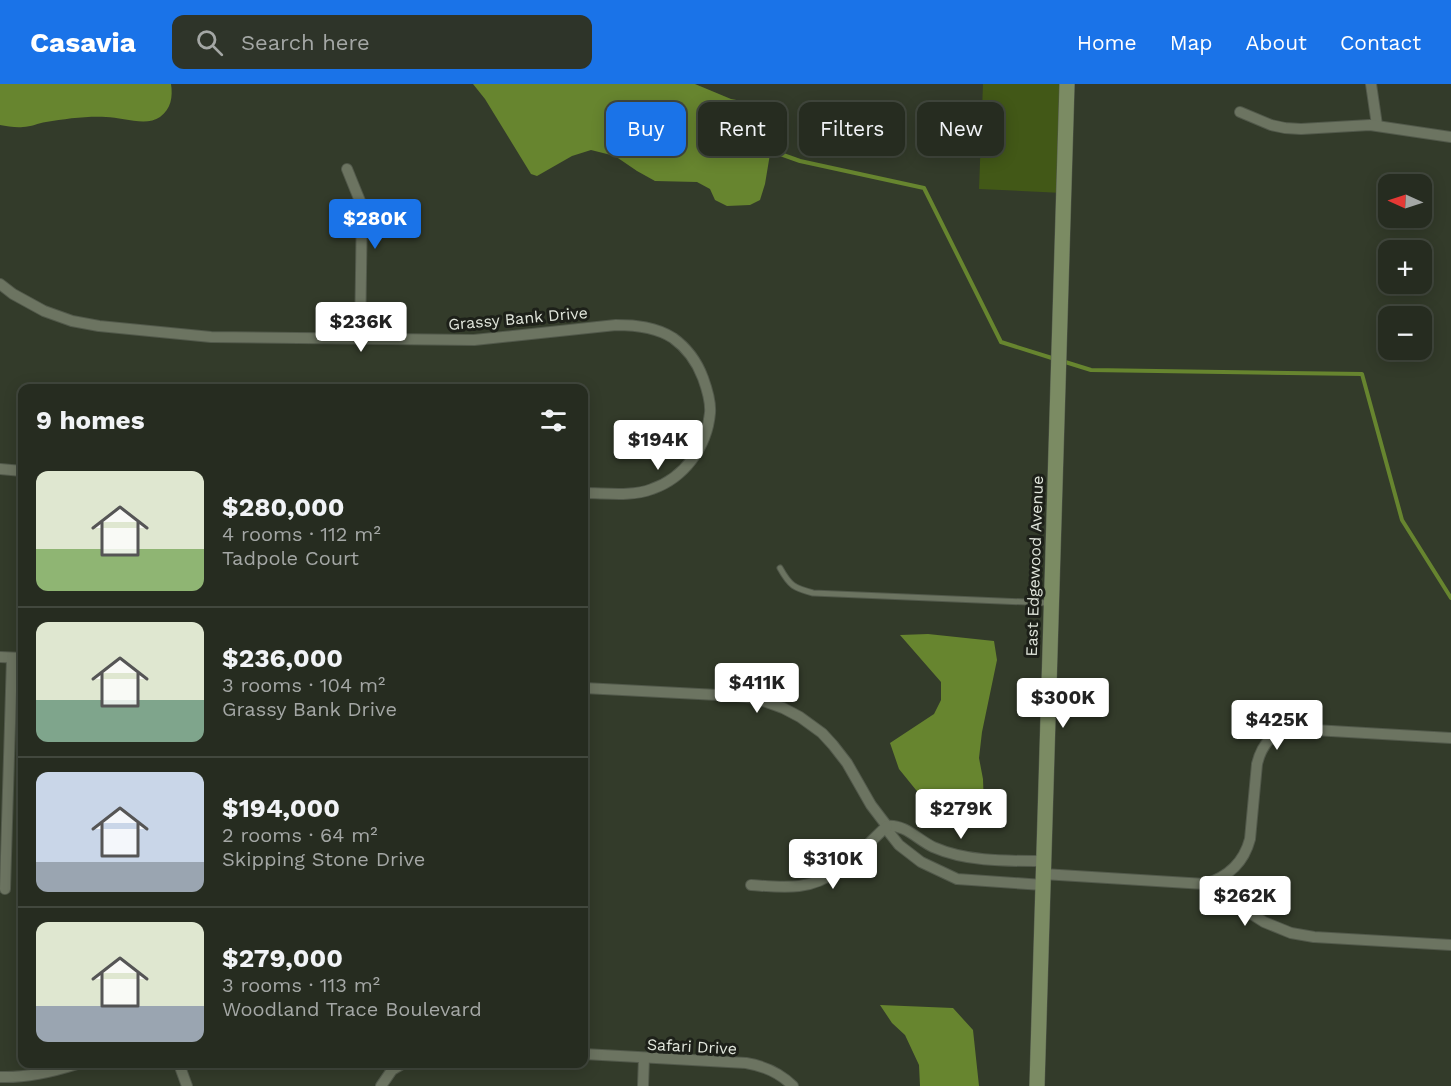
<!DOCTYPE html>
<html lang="en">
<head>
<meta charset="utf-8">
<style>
	:root { --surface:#262c20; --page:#2e3429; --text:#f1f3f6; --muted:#a4a7a5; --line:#42483e; --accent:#1a73e8 }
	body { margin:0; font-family:"Work Sans",sans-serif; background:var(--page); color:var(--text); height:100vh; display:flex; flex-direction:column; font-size:22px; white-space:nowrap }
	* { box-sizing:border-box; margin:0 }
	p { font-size:20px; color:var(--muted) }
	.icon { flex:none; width:33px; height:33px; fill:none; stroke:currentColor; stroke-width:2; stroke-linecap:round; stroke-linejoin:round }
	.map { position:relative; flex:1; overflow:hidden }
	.panel { position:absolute; left:18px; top:300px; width:570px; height:684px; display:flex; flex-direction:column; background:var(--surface); border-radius:12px; box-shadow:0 3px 15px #0003,0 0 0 2px var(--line) }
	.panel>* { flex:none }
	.hud { position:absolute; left:606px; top:18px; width:570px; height:54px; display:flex; gap:12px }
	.needle { width:39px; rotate:273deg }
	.fabs { position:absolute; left:1378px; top:90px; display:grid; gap:12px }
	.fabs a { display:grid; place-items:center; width:54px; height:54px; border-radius:12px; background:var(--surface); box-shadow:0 3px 15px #0003,0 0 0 2px var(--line); font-size:30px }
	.price { position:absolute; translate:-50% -51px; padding:0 14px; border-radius:6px; background:#fff; color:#222; font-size:20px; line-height:39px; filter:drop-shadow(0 2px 3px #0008) }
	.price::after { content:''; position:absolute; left:50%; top:36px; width:18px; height:14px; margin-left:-9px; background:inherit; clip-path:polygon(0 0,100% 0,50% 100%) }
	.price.selected { background:var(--accent); color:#fff }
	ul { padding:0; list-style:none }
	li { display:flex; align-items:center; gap:18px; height:150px; padding:0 18px }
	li+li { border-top:2px solid var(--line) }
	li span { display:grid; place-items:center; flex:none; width:168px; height:120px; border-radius:12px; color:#555 }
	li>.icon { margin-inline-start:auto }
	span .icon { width:72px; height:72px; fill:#fffc; stroke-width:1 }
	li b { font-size:26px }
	h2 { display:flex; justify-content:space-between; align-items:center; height:72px; padding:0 18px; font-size:26px }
	.chip { padding:0 21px; border-radius:12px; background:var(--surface); box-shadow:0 3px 15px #0003,0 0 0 2px var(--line); font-size:21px; line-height:54px }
	.chip.selected { background:var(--accent); color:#fff }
	header { display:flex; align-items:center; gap:36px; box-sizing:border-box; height:84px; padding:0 30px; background:var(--accent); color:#fff }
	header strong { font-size:28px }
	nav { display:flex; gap:33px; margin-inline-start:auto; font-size:21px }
	.search { width:420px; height:54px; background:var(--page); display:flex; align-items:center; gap:15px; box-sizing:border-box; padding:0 21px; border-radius:12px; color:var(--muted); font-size:22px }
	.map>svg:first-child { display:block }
</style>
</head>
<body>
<header>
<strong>Casavia</strong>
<div class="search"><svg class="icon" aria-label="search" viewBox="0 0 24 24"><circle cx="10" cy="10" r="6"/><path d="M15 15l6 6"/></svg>Search here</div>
<nav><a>Home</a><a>Map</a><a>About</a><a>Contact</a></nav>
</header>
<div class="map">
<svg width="1451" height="1002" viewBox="0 0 1451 1002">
	<rect width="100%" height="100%" fill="#333b2a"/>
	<path fill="#425817" d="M983 0H1067L1063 109 979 105Z"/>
	<g fill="#67852f">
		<path d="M0 0H171C173 13 171 25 160 33 146 43 122 33 106 33 86 32 65 35 46 38 38 39 31 43 23 43 16 44 7 42 0 41Z"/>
		<path d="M473 0H695L731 15 758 20 767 28 772 37 773 52 765 100 760 116 750 121 727 122 715 116 710 105 697 98 655 97 637 87 615 72 591 66 572 72 537 92 531 90 485 15Z"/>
		<path d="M928 550 994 557 997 576 982 648 979 674 983 695 984 723 967 733 940 728 916 706 899 685 890 659 934 630 941 616V598L900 551Z"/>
		<path d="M880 921 953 924 973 946 979 1002H920L919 981 905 951 892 939Z"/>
	</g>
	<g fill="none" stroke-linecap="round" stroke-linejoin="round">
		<g stroke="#67852f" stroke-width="4">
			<path d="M769 66 800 77 924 104 1001 258 1055 275"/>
			<path d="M1062 277 1091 286 1362 290 1402 436 1451 514"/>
		</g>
		<g stroke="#52594b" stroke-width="7">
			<path id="service" d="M780 484C790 502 794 504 813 509L1050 519"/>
		</g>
		<g stroke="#52594b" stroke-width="12">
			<g id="minor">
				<path d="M1371 0 1377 41"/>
				<path d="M1240 28 1271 41 1285 44 1301 45 1370 41 1451 53"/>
				<path d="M347 85 362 122 360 255"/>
				<path d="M0 200 13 210 44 227 72 237 99 242 211 253 474 256 616 241C636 241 656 243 673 254 687 264 697 278 703 294 707 305 711 318 710 329 707 363 684 394 652 405 631 413 606 409 584 409"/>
				<path d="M0 385 22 387"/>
				<path d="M0 573 22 574"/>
				<path d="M584 604 737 612 755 614 783 624 800 633 822 649 833 661 847 679 871 721 887 742 888 747 899 761 921 778 957 795 1043 801"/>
				<path d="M887 742C905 740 918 756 933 763 967 778 1007 777 1043 777"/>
				<path d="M1043 790 1205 800 1264 838 1291 849 1314 853 1451 861"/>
				<path d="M1205 800C1228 793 1244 778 1250 755L1257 680C1262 659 1275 645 1297 645L1451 654"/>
				<path d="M751 801C767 802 783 804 799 802 836 798 861 766 887 742"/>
				<path d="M5 805 12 574"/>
				<path d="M584 970 746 979C764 982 780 989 793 1002"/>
				<path d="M179 980 187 1002"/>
				<path d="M0 993C27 994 52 988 77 980"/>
				<path d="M381 1002 392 986 402 980"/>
				<path d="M643 1002 644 974"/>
			</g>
		</g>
		<g stroke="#52594b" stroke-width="16">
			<path id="secondary" d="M1037 1002 1067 0"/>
		</g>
		<use href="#service" stroke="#6c7461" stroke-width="5"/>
		<use href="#minor" stroke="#6c7461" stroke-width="10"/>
		<use href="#secondary" stroke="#7b8b63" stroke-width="15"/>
	</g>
	<g text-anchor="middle" stroke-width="6" stroke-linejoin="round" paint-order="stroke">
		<g font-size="16" fill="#e1e6dc" stroke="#1d2019">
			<text transform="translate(518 234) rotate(-5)" y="6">Grassy Bank Drive</text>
			<text transform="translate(1034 482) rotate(-88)" y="6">East Edgewood Avenue</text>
			<text transform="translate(692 962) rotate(3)" y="6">Safari Drive</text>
		</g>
	</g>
</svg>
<div class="fabs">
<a><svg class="needle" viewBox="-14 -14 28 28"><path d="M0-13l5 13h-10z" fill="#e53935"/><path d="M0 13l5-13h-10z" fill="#a4a7a5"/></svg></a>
<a>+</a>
<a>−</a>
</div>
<b class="price selected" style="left:375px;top:166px">$280K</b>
<b class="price" style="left:361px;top:269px">$236K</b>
<b class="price" style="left:658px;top:387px">$194K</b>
<b class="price" style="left:757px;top:630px">$411K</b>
<b class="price" style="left:1063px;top:645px">$300K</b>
<b class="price" style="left:1277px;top:667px">$425K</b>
<b class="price" style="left:961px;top:756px">$279K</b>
<b class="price" style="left:833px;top:806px">$310K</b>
<b class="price" style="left:1245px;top:843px">$262K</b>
<div class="hud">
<a class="chip selected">Buy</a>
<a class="chip">Rent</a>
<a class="chip">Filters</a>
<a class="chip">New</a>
</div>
<section class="panel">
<h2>9 homes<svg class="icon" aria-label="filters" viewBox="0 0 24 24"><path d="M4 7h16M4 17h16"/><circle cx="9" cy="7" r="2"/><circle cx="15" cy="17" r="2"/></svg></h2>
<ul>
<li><span style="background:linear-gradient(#dfe7d0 65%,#8fb573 0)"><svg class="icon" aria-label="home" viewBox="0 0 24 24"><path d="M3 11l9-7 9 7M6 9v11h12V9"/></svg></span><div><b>$280,000</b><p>4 rooms · 112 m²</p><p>Tadpole Court</p></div></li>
<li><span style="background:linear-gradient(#dfe7d0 65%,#7fa58c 0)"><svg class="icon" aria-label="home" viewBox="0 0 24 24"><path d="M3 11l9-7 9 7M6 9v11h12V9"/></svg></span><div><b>$236,000</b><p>3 rooms · 104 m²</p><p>Grassy Bank Drive</p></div></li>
<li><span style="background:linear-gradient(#c9d6e8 75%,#9aa5b1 0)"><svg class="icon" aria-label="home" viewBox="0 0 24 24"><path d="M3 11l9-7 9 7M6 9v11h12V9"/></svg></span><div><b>$194,000</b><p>2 rooms · 64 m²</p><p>Skipping Stone Drive</p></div></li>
<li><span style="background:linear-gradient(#dfe7d0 70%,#9aa5b1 0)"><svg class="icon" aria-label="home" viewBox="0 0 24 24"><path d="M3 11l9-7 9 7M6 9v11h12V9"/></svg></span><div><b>$279,000</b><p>3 rooms · 113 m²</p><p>Woodland Trace Boulevard</p></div></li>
</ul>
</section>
</div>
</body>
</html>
